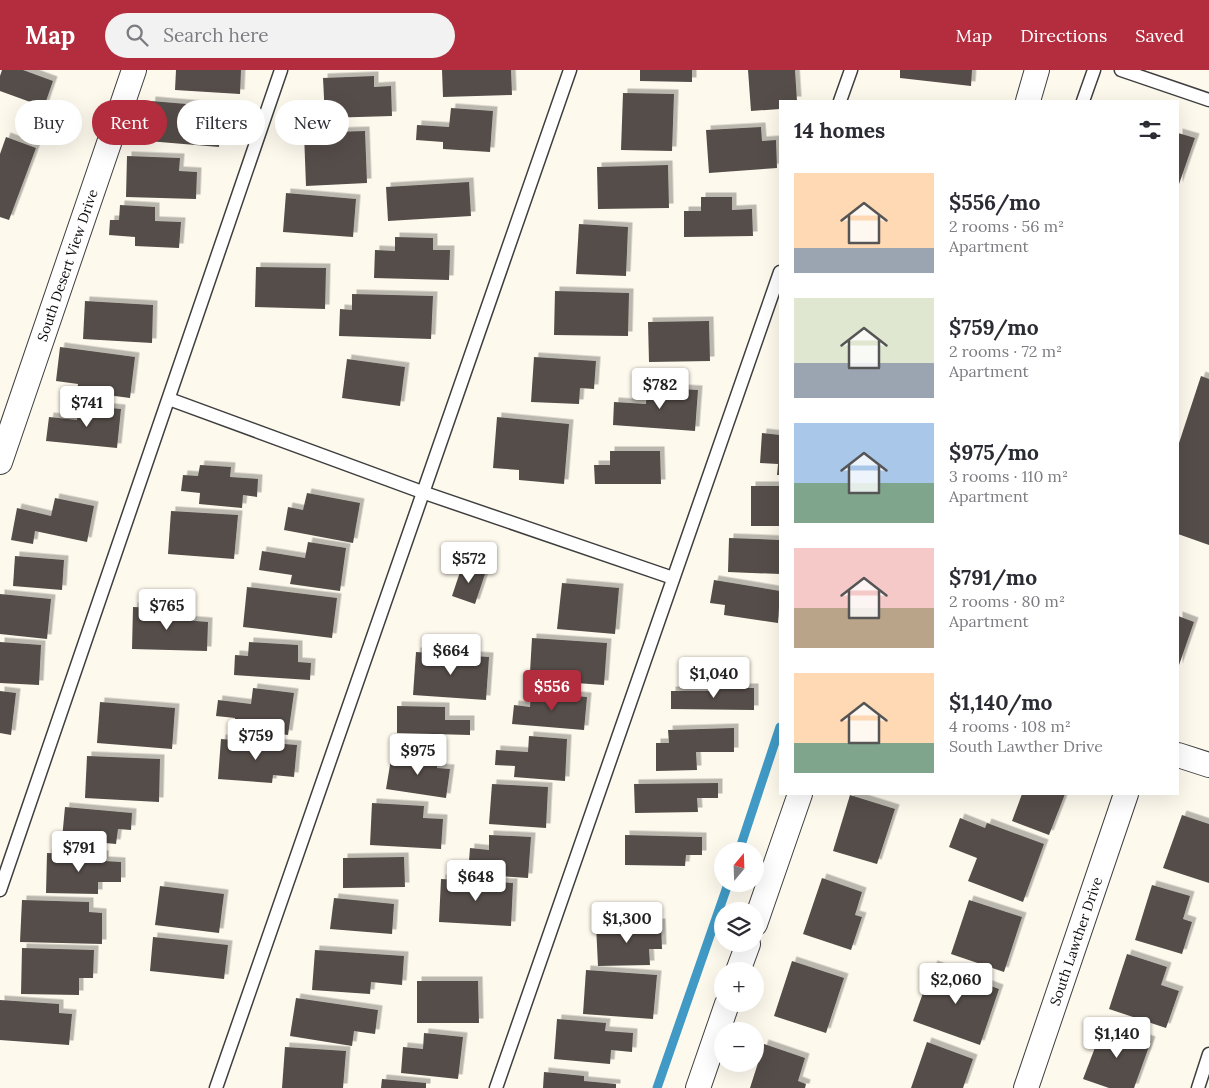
<!DOCTYPE html>
<html lang="en">
<head>
<meta charset="utf-8">
<style>
	:root { --surface:#fff; --page:#f2f2f3; --text:#2b2b33; --muted:#7c7c81; --accent:#b42d3e }
	body { margin:0; font-family:Lora,serif; background:var(--page); color:var(--text); height:100vh; display:flex; flex-direction:column; font-size:19px; white-space:nowrap }
	* { box-sizing:border-box; margin:0 }
	p { font-size:16px; color:var(--muted) }
	.icon { flex:none; width:28px; height:28px; fill:none; stroke:currentColor; stroke-width:2; stroke-linecap:round; stroke-linejoin:round }
	.map { position:relative; flex:1; overflow:hidden }
	.drawer { position:absolute; left:779px; top:30px; width:400px; height:695px; display:flex; flex-direction:column; background:var(--surface); border-radius:0px; box-shadow:0 5px 20px #0002 }
	.drawer>* { flex:none }
	.guide { position:absolute; left:15px; top:30px; width:475px; height:45px; display:flex; gap:10px }
	.needle { width:32px; rotate:19deg }
	.fabs { position:absolute; left:714px; top:772px; display:grid; gap:10px }
	.fabs a { display:grid; place-items:center; width:50px; height:50px; border-radius:50%; background:var(--surface); box-shadow:0 5px 20px #0002; font-size:25px }
	.price { position:absolute; translate:-50% -42px; padding:0 11px; border-radius:5px; background:#fff; color:#222; font-size:16px; line-height:32px; filter:drop-shadow(0 1px 2px #0008) }
	.price::after { content:''; position:absolute; left:50%; top:30px; width:15px; height:11px; margin-left:-8px; background:inherit; clip-path:polygon(0 0,100% 0,50% 100%) }
	.price.on { background:var(--accent); color:#fff }
	ul { padding:0; list-style:none }
	li { display:flex; align-items:center; gap:15px; height:125px; padding:0 15px }
	li span { display:grid; place-items:center; flex:none; width:140px; height:100px; border-radius:0px; color:#555 }
	li>.icon { margin-inline-start:auto }
	span .icon { width:60px; height:60px; fill:#fffc; stroke-width:1 }
	li b { font-size:21px }
	h2 { display:flex; justify-content:space-between; align-items:center; height:60px; padding:0 15px; font-size:21px }
	.chip { padding:0 18px; border-radius:22px; background:var(--surface); box-shadow:0 5px 20px #0002; font-size:18px; line-height:45px }
	.chip.on { background:var(--accent); color:#fff }
	header { display:flex; align-items:center; gap:30px; box-sizing:border-box; height:70px; padding:0 25px; background:var(--accent); color:#fff }
	header strong { font-size:24px }
	nav { display:flex; gap:28px; margin-inline-start:auto; font-size:18px }
	.search { width:350px; height:45px; background:var(--page); display:flex; align-items:center; gap:12px; box-sizing:border-box; padding:0 18px; border-radius:28px; color:var(--muted); font-size:19px }
	.map>svg:first-child { display:block }
</style>
</head>
<body>
<header>
<strong>Map</strong>
<div class="search"><svg class="icon" aria-label="search" viewBox="0 0 24 24"><circle cx="10" cy="10" r="6"/><path d="M15 15l6 6"/></svg>Search here</div>
<nav><a>Map</a><a>Directions</a><a>Saved</a></nav>
</header>
<div class="map">
<svg width="1209" height="1018" viewBox="0 0 1209 1018">
	<defs>
		<filter id="shadow"><feDropShadow dx="4.5" dy="-4.5" stdDeviation="0" flood-color="#0004"/></filter>
	</defs>
	<rect width="100%" height="100%" fill="#fef9ed"/>
	<g fill="none" stroke-linecap="round" stroke-linejoin="round">
		<g stroke="#409ac5" stroke-width="9">
			<path d="M739 781 780 657"/>
			<path d="M657 1018 728 814"/>
		</g>
	</g>
	<g fill="#544d49" filter="url(#shadow)">
		<path d="M2 0H23L53 11 44 37 0 21V6Z"/>
		<path d="M176 0H241L240 24 175 20Z"/>
		<path d="M442 0H511L512 25 443 27Z"/>
		<path d="M640 0H692V12L640 11Z"/>
		<path d="M748 0H795L797 31H780V39L751 41Z"/>
		<path d="M900 0H972L971 16 900 8Z"/>
		<path d="M374 6V17L391 16 392 46 325 48 323 8Z"/>
		<path d="M623 23 674 24 672 81 621 80Z"/>
		<path d="M151 31 222 37 219 77 148 71Z"/>
		<path d="M451 38 493 41 490 82 443 79V72L416 70 417 55 449 57Z"/>
		<path d="M761 57 762 71 776 70 777 98 709 103 706 60Z"/>
		<path d="M365 61 367 113 306 116 304 63Z"/>
		<path d="M1178 63 1195 68 1178 117Z"/>
		<path d="M6 67 36 78 9 150 0 147V84Z"/>
		<path d="M127 86 180 88 179 101 197 102 196 129 126 127Z"/>
		<path d="M668 95 669 138 598 139 597 97Z"/>
		<path d="M469 112 471 146 388 151 386 117Z"/>
		<path d="M286 123 356 129 353 167 283 162Z"/>
		<path d="M701 127H732V140L752 139 753 166 684 167V141H701Z"/>
		<path d="M120 135 155 137V151L181 152 179 178 135 176V167L109 165 110 150H119Z"/>
		<path d="M579 154 628 157 626 206 576 204Z"/>
		<path d="M395 167 433 168V180H450L449 210 374 208 375 180 395 181Z"/>
		<path d="M256 197 326 198 325 239 255 237Z"/>
		<path d="M555 221 629 223 628 266 554 265Z"/>
		<path d="M352 224 433 226 431 269 339 266 340 239 352 240Z"/>
		<path d="M85 231 153 235 152 273 83 269Z"/>
		<path d="M709 251 710 291 649 292 648 252Z"/>
		<path d="M60 277 135 287 130 328 77 321 78 314 56 311Z"/>
		<path d="M534 287 596 291 594 319 580 318 579 334 531 332Z"/>
		<path d="M347 289 405 297 400 336 342 328Z"/>
		<path d="M1201 306 1209 309V475L1178 464V376Z"/>
		<path d="M647 317 698 320 695 361 613 355 614 332 646 334Z"/>
		<path d="M78 335 121 339 117 378 46 371 49 347 77 350Z"/>
		<path d="M497 347 569 354 564 414 519 410V400L493 398Z"/>
		<path d="M762 363 780 365V405H777L778 394 760 393Z"/>
		<path d="M610 381H660L661 414H595L594 395H610Z"/>
		<path d="M200 395 231 397 230 407 258 409 257 427 243 425 242 438 199 434 200 423 181 421 183 405 198 406Z"/>
		<rect x="751" y="416" width="29" height="40"/>
		<path d="M307 423 360 433 353 473 284 460 288 437 303 440Z"/>
		<path d="M55 428 94 436 87 472 35 461 33 474 11 470 17 438 51 446Z"/>
		<path d="M171 441 238 445 234 489 168 484Z"/>
		<path d="M729 468 780 470V504L728 502Z"/>
		<path d="M308 472 346 478 340 521 290 514 292 505 259 500 262 481 305 488Z"/>
		<path d="M15 486 64 490 62 520 13 516Z"/>
		<path d="M463 493 486 501 475 534 452 526Z"/>
		<path d="M714 510 780 521 778 553 724 545 725 535 710 533Z"/>
		<path d="M562 513 619 518 615 564 557 559Z"/>
		<path d="M247 517 337 528 332 568 243 557Z"/>
		<path d="M0 524 51 529 47 569 0 564Z"/>
		<path d="M133 537 184 539V550L208 552 207 581 132 579Z"/>
		<path d="M1178 546 1194 552 1178 598Z"/>
		<path d="M532 568 607 573 604 615 562 612V605L530 602Z"/>
		<path d="M0 572 41 575 39 615 0 613Z"/>
		<path d="M249 572 298 575V592L311 593 310 610 234 605 235 585 248 586Z"/>
		<path d="M416 582 489 587 486 630 413 625Z"/>
		<path d="M253 618 294 623 288 665 234 658 235 648 216 646 218 630 251 634Z"/>
		<path d="M709 618H754V640L671 639V621H709Z"/>
		<path d="M0 621 16 623 11 665 0 663Z"/>
		<path d="M531 622 587 627 584 660 512 654 514 635 530 637Z"/>
		<path d="M100 632 175 638 172 679 97 673Z"/>
		<path d="M397 636 445 637V650H470V665L397 663Z"/>
		<path d="M734 658V682H696L697 700 656 701V673H669L668 660Z"/>
		<path d="M529 666 567 669 565 711 514 707 515 696 495 695 496 680 528 682Z"/>
		<path d="M221 669 297 675 294 707 273 705 272 713 218 709Z"/>
		<path d="M392 683 438 690 437 698 450 699 446 728 386 719Z"/>
		<path d="M87 686 160 689 159 732 85 728Z"/>
		<path d="M718 713V728H697L698 742 635 743 634 714Z"/>
		<path d="M492 714 548 717 546 758 489 754Z"/>
		<path d="M1022 724H1065L1049 765 1012 751Z"/>
		<path d="M850 725 895 739 877 794 833 781Z"/>
		<path d="M372 733 424 736 423 748 443 749 441 779 370 775Z"/>
		<path d="M65 737 132 743 131 760 118 759 116 774 62 769Z"/>
		<path d="M1182 745 1209 754V813L1163 798Z"/>
		<path d="M960 748 985 758 987 753 1044 774 1023 832 968 811 977 788 949 777Z"/>
		<path d="M489 765 531 767 528 808 468 804 470 778 489 780Z"/>
		<path d="M625 765 702 767V785H686L685 796 625 795Z"/>
		<path d="M47 783 104 785V791L121 792V812H98V824L46 823Z"/>
		<path d="M404 787 405 817 343 818V788Z"/>
		<path d="M822 808 862 822 855 845 862 847 851 880 803 864Z"/>
		<path d="M441 809 513 813 511 856 439 852Z"/>
		<path d="M1152 815 1190 826 1183 849 1192 852 1182 884 1135 870Z"/>
		<path d="M160 816 224 824 219 863 155 855Z"/>
		<path d="M334 828 394 834 392 864 330 859Z"/>
		<path d="M22 830 89 832V842L102 843V874L20 872Z"/>
		<path d="M969 830 1022 847 1004 902 951 884Z"/>
		<path d="M661 853 662 879H649L650 895 598 896 596 855Z"/>
		<path d="M153 867 228 875 224 909 150 901Z"/>
		<path d="M22 878 94 880 93 908H79V925L21 924Z"/>
		<path d="M315 880 404 886 402 915 371 912 370 924 312 920Z"/>
		<path d="M1127 884 1167 897 1161 915 1179 921 1166 958 1109 939Z"/>
		<path d="M792 891 844 908 826 963 774 946Z"/>
		<path d="M933 895 999 919 980 975 913 951Z"/>
		<path d="M586 900 657 905 653 949 583 944Z"/>
		<path d="M417 911H478L479 953H417Z"/>
		<path d="M296 928 378 940 375 964 354 961 352 976 290 966Z"/>
		<path d="M0 930 59 934V943L72 944 69 975 0 970Z"/>
		<path d="M557 949 606 953 605 961 633 963 632 982 611 980 610 994 554 989Z"/>
		<path d="M1104 954 1151 971 1134 1018H1109L1083 1009Z"/>
		<path d="M424 963 463 967 458 1009 401 1003 403 977 423 979Z"/>
		<path d="M927 972 973 989 963 1018H911Z"/>
		<path d="M764 974 805 988 798 1011 806 1014 805 1018H750Z"/>
		<path d="M285 977 346 981 343 1018H282Z"/>
		<path d="M544 1002 584 1006V1011L616 1014V1018H543Z"/>
		<path d="M382 1009 426 1013V1018H381Z"/>
	</g>
	<g fill="none" stroke-linecap="round" stroke-linejoin="round">
		<g stroke="#3f3f3f" stroke-width="15">
			<g id="service">
				<path d="M1121 0 1209 30"/>
				<path d="M840 31 851 0"/>
				<path d="M1083 31 1094 0"/>
				<path d="M169 329 422 422 673 508"/>
				<path d="M0 820 281 0"/>
				<path d="M216 1018 570 0"/>
				<path d="M496 1018 780 202"/>
				<path d="M1198 1018 1209 984"/>
			</g>
		</g>
		<g stroke="#3f3f3f" stroke-width="26">
			<g id="minor">
				<path d="M1028 31 1037 0"/>
				<path id="s1" d="M0 392 134 0"/>
				<path d="M1178 685 1209 695"/>
				<path d="M755 854 800 724"/>
				<path d="M738 901 748 874"/>
				<path d="M698 1018 727 934"/>
				<path id="s2" d="M1026 1018 1126 724"/>
			</g>
		</g>
		<use href="#service" stroke="#fff" stroke-width="12"/>
		<use href="#minor" stroke="#fff" stroke-width="24"/>
	</g>
	<g text-anchor="middle" stroke-width="5" stroke-linejoin="round" paint-order="stroke">
		<g font-size="14" fill="#0c0c0c" stroke="#fff">
			<text dy="5" stroke="none"><textPath href="#s1" startOffset="208">South Desert View Drive</textPath></text>
			<text dy="5" stroke="none"><textPath href="#s2" startOffset="155">South Lawther Drive</textPath></text>
		</g>
	</g>
</svg>
<div class="fabs">
<a><svg class="needle" viewBox="-14 -14 28 28"><path d="M0-13l5 13h-10z" fill="#e53935"/><path d="M0 13l5-13h-10z" fill="#7c7c81"/></svg></a>
<a><svg class="icon" aria-label="layers" viewBox="0 0 24 24"><path d="M12 4l9 5-9 5-9-5zM3 14l9 5 9-5"/></svg></a>
<a>+</a>
<a>−</a>
</div>
<b class="price" style="left:660px;top:340px">$782</b>
<b class="price" style="left:87px;top:358px">$741</b>
<b class="price" style="left:469px;top:514px">$572</b>
<b class="price" style="left:167px;top:561px">$765</b>
<b class="price" style="left:451px;top:606px">$664</b>
<b class="price" style="left:714px;top:629px">$1,040</b>
<b class="price on" style="left:552px;top:642px">$556</b>
<b class="price" style="left:256px;top:691px">$759</b>
<b class="price" style="left:418px;top:706px">$975</b>
<b class="price" style="left:79px;top:803px">$791</b>
<b class="price" style="left:476px;top:832px">$648</b>
<b class="price" style="left:627px;top:874px">$1,300</b>
<b class="price" style="left:956px;top:935px">$2,060</b>
<b class="price" style="left:1117px;top:989px">$1,140</b>
<div class="guide">
<a class="chip">Buy</a>
<a class="chip on">Rent</a>
<a class="chip">Filters</a>
<a class="chip">New</a>
</div>
<section class="drawer">
<h2>14 homes<svg class="icon" aria-label="filters" viewBox="0 0 24 24"><path d="M4 7h16M4 17h16"/><circle cx="9" cy="7" r="2"/><circle cx="15" cy="17" r="2"/></svg></h2>
<ul>
<li><span style="background:linear-gradient(#ffd9b3 75%,#9aa5b1 0)"><svg class="icon" aria-label="home" viewBox="0 0 24 24"><path d="M3 11l9-7 9 7M6 9v11h12V9"/></svg></span><div><b>$556/mo</b><p>2 rooms · 56 m²</p><p>Apartment</p></div></li>
<li><span style="background:linear-gradient(#dfe7d0 65%,#9aa5b1 0)"><svg class="icon" aria-label="home" viewBox="0 0 24 24"><path d="M3 11l9-7 9 7M6 9v11h12V9"/></svg></span><div><b>$759/mo</b><p>2 rooms · 72 m²</p><p>Apartment</p></div></li>
<li><span style="background:linear-gradient(#a9c7e8 60%,#7fa58c 0)"><svg class="icon" aria-label="home" viewBox="0 0 24 24"><path d="M3 11l9-7 9 7M6 9v11h12V9"/></svg></span><div><b>$975/mo</b><p>3 rooms · 110 m²</p><p>Apartment</p></div></li>
<li><span style="background:linear-gradient(#f6c9c9 60%,#b9a48a 0)"><svg class="icon" aria-label="home" viewBox="0 0 24 24"><path d="M3 11l9-7 9 7M6 9v11h12V9"/></svg></span><div><b>$791/mo</b><p>2 rooms · 80 m²</p><p>Apartment</p></div></li>
<li><span style="background:linear-gradient(#ffd9b3 70%,#7fa58c 0)"><svg class="icon" aria-label="home" viewBox="0 0 24 24"><path d="M3 11l9-7 9 7M6 9v11h12V9"/></svg></span><div><b>$1,140/mo</b><p>4 rooms · 108 m²</p><p>South Lawther Drive</p></div></li>
</ul>
</section>
</div>
</body>
</html>
